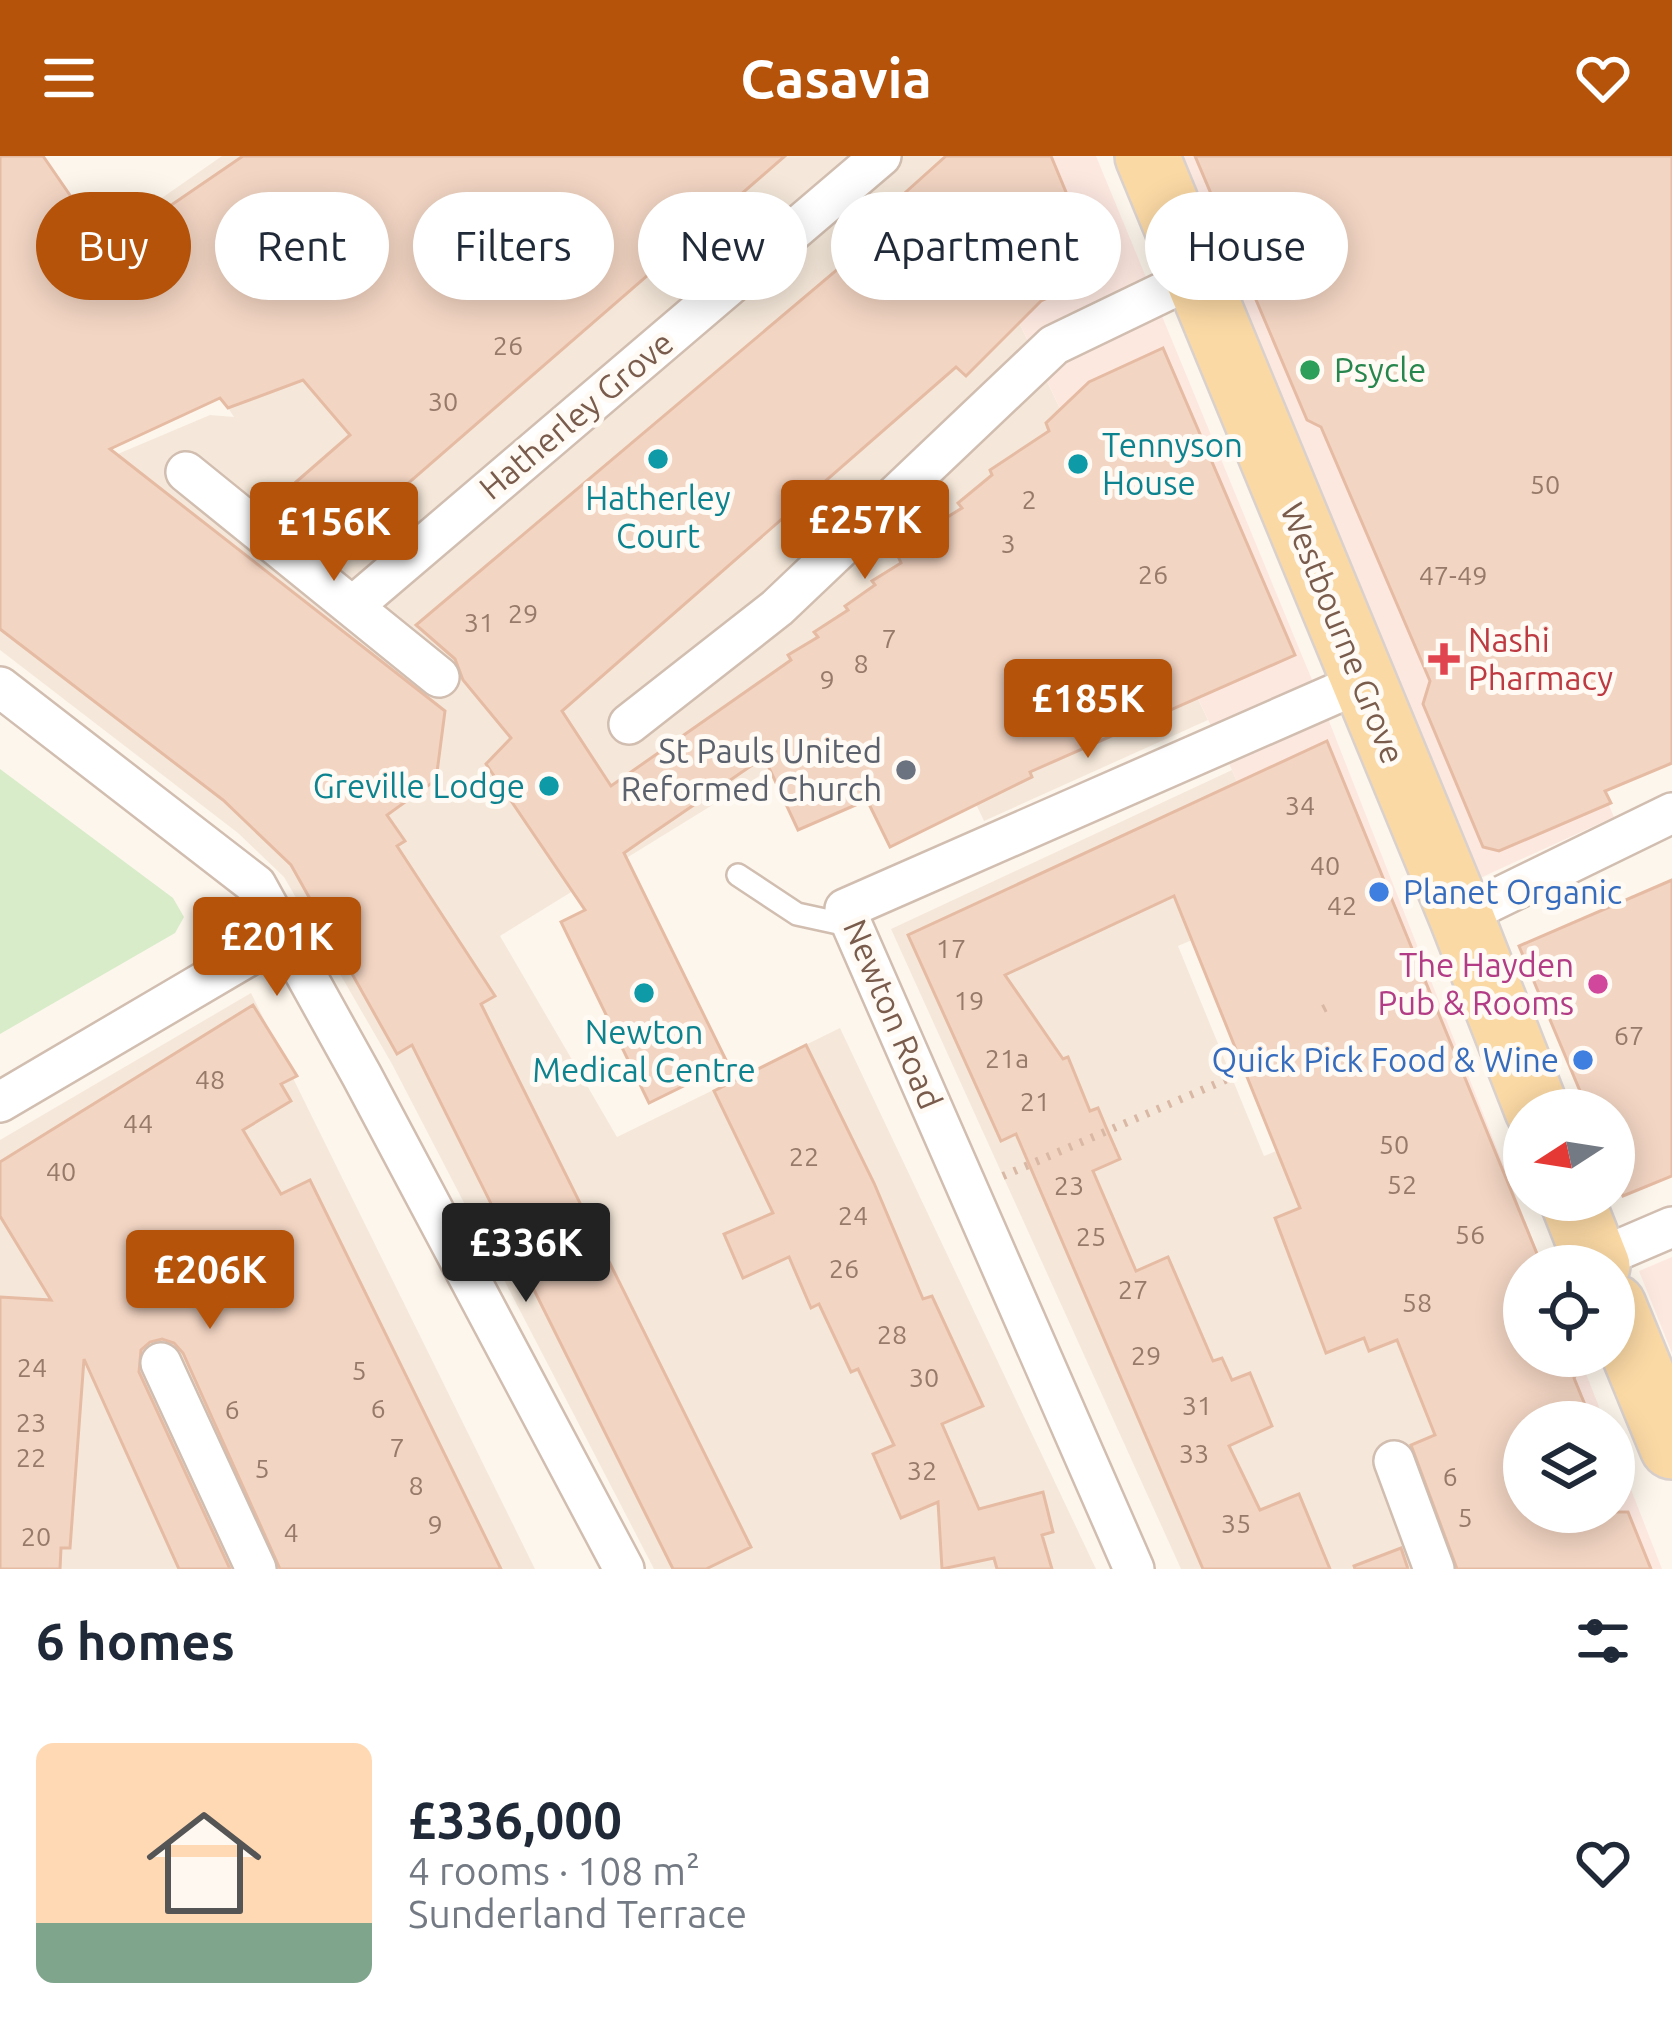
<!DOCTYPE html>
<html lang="en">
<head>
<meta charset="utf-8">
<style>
	:root { --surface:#fff; --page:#f2f2f3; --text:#1f2937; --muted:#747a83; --line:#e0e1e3; --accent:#b45309 }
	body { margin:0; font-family:Ubuntu,sans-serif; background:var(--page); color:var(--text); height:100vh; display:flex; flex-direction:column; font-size:45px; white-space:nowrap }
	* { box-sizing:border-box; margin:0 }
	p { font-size:39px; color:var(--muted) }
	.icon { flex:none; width:66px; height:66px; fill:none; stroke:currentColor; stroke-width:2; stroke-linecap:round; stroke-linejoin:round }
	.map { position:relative; height:1413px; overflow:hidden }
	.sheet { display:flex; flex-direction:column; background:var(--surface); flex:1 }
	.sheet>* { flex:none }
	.top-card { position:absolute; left:36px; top:36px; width:1602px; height:108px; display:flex; gap:24px }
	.needle { width:78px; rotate:258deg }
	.tools { position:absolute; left:1503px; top:933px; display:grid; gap:24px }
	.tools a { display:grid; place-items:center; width:132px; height:132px; border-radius:50%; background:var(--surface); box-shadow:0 6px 30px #0003; font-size:60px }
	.price { position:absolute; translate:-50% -102px; padding:0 27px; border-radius:12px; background:var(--accent); color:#fff; font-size:39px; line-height:78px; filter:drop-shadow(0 3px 6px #0008) }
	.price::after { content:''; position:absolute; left:50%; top:72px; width:36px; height:27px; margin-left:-18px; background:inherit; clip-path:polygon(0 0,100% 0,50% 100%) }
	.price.selected { background:#222; color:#fff }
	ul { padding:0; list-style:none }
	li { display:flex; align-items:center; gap:36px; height:300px; padding:0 36px }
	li+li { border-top:3px solid var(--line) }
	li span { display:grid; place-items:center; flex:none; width:336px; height:240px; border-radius:18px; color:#555 }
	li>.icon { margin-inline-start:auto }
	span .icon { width:144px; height:144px; fill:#fffc; stroke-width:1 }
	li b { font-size:51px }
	h2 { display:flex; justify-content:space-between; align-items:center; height:144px; padding:0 36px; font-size:51px }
	.tag { padding:0 42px; border-radius:54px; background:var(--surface); box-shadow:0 6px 30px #0003; font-size:42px; line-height:108px }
	.tag.selected { background:var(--accent); color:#fff }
	header { display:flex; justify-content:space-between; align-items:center; height:156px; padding:0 36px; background:var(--accent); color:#fff; font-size:54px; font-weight:700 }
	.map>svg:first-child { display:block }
</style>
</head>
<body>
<header><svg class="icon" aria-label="menu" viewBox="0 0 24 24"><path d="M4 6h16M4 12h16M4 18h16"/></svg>Casavia<svg class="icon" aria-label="heart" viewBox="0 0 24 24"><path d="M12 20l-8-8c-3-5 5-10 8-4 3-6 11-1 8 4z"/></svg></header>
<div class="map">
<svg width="1672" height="1413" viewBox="0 0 1672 1413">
	<rect width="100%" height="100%" fill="#fdf6ec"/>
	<g fill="#f5e8da">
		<path d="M222 0H940L1208 564 984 665 917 523 500 780 617 981 840 872 1096 1413H654L392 908 284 721 238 677 0 494V306L42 330 210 259 234 261 113 76Z"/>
		<path d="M1232 614 1286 744 1178 790 1264 1000 1376 955 1524 1356 1564 1413H1181L891 773Z"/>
		<path d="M251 837 535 1413H0V984Z"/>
	</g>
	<g fill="#fde8e0">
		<path d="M940 0H1096L1329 565 1543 1110H1524V1200H1579L1605 1266H1524V1322L1232 614Z"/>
		<path d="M1176 0H1328L1614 661 1478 723Z"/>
		<path d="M1672 1101V1197L1639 1115Z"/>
		<path d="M1614 1290 1662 1413H1562L1614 1356Z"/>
	</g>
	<path fill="#d8ecc9" d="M0 613 173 742 184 761 175 777 0 878Z"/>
	<g fill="#f3d5c3" stroke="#e6bba3" stroke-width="3">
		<path d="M0 0H43L107 93 243 0H785L344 383 296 326 350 279 303 224 228 252 220 242 110 293 445 555 436 624 387 659 405 685 397 690 495 840 481 848 751 1391 706 1413H673L412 889 397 898 291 709 223 644 0 473Z"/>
		<path d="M946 0H1051L1100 118 1041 145 966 220 956 211 562 555 611 630 791 504 788 499 818 481 814 476 848 454 845 450 875 429 872 425 901 407 898 400 935 375 933 370 962 352 958 347 992 319 990 314 1049 275 1046 267 1089 226 1163 192 1295 499 1030 616 1032 621 890 691 867 644 798 674 764 601 644 683 624 697 728 908 649 947 561 766 585 754 486 608 511 582 463 524 455 503 416 469 877 80 868 70Z"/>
		<path d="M1195 0H1672V607L1605 635 1611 647 1499 695 1483 691 1423 548 1430 525 1321 271 1307 264Z"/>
		<path d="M1327 585 1542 1110H1524V1200H1586L1574 1222 1592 1266H1524V1356H1628L1651 1413H1457L1411 1289 1435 1279 1397 1184 1369 1195 1364 1182 1326 1197 1275 1062 1300 1052 1174 740 1005 819 1063 903 1068 901 1090 955 1098 952 1106 971 1120 1003 1093 1015 1136 1115 1168 1101 1213 1205 1222 1202 1232 1224 1250 1217 1272 1270 1229 1290 1260 1354 1299 1338 1330 1413H1203L1016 978 1001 985 908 779Z"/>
		<path d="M1672 724V1020L1623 1040 1614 1018V954H1588L1519 790Z"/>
		<path d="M253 849 297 920 281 928 291 945 243 974 281 1038 310 1024 501 1413H280L183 1197 174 1187 162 1183 150 1186 141 1194 139 1216 230 1413H179L84 1203 70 1392H61L60 1413H0V1141L51 1144 0 1060V1006Z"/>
		<path d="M806 889 874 1027 923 1143 932 1140 983 1250 942 1268 979 1353 1043 1336 1053 1376 1042 1379 1052 1413H997L994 1402 942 1413 938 1346 901 1362 873 1298 894 1289 858 1213 851 1216 819 1148 811 1152 789 1101 743 1122 724 1078 773 1057 714 935Z"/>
		<path d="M1401 1392 1408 1413H1355L1354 1410Z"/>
	</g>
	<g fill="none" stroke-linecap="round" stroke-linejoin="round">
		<g stroke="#d1beb0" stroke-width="26">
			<path id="service" d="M738 719 797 758 852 770"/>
		</g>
		<g stroke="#d1beb0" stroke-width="44">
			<g id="minor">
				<path d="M186 316 439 521"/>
				<path d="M353 450 881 0"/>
				<path d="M0 531 256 729 362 920 624 1413"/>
				<path d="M629 568 777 452 1054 189 1197 120"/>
				<path d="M1461 760 1672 657"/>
				<path d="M0 946 284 779"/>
				<path d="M1595 1104 1672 1071"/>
				<path d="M161 1207 256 1413"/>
				<path d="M1394 1305 1434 1413"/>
				<path d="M1134 1413 845 753 1362 526"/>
			</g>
		</g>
		<g stroke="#dad1cd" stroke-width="68">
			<g id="primary">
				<path d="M1147 0 1461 760 1537 954"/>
				<path d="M1572 1044 1598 1110"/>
				<path d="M1614 1150 1672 1291"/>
			</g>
		</g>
		<g stroke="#d9b8a5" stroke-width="8" stroke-dasharray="3 9" stroke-linecap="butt">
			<path d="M1323 853 1331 849"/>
			<path d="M1003 1020 1232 921"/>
		</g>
		<use href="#service" stroke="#fff" stroke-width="21"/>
		<use href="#minor" stroke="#fff" stroke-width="39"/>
		<use href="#primary" stroke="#fbd9a5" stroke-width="63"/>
	</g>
	<circle fill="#2e9e5b" stroke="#fffaf3" stroke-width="4.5" cx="1310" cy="214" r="12"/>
	<g fill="#0f9aa8" stroke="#fffaf3" stroke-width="4.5">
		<circle cx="658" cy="303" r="12"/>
		<circle cx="1078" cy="308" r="12"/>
		<circle cx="549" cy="630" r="12"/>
		<circle cx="644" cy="837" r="12"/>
	</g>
	<path fill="#e0444e" stroke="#fffaf3" stroke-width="4.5" d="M1438 485h12v12h12v12h-12v12h-12v-12h-12v-12h12z"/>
	<circle fill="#6b7280" stroke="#fffaf3" stroke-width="4.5" cx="906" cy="614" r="12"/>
	<g fill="#3f7fe0" stroke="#fffaf3" stroke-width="4.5">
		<circle cx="1379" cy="736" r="12"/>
		<circle cx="1583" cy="904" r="12"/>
	</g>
	<circle fill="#d1479c" stroke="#fffaf3" stroke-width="4.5" cx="1598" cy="828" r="12"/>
	<g text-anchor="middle" stroke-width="10" stroke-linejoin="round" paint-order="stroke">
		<g font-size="27" fill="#987a6a">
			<text x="508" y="199">26</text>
			<text x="443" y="255">30</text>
			<text x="1545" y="338">50</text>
			<text x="1029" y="353">2</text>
			<text x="1008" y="397">3</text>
			<text x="1153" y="428">26</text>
			<text x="1453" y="429">47-49</text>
			<text x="523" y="467">29</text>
			<text x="479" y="476">31</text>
			<text x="889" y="492">7</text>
			<text x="861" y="517">8</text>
			<text x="827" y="533">9</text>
			<text x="1300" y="659">34</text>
			<text x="1325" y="719">40</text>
			<text x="1342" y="759">42</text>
			<text x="951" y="802">17</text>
			<text x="969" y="854">19</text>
			<text x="1629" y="889">67</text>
			<text x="1007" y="912">21a</text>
			<text x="210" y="933">48</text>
			<text x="1035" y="955">21</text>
			<text x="138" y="977">44</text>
			<text x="1394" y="998">50</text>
			<text x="804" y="1010">22</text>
			<text x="61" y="1025">40</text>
			<text x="1402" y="1038">52</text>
			<text x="1069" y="1039">23</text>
			<text x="853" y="1069">24</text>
			<text x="1470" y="1088">56</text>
			<text x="1091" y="1090">25</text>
			<text x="844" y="1122">26</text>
			<text x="1133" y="1143">27</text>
			<text x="1417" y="1156">58</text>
			<text x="892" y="1188">28</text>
			<text x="1146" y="1209">29</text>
			<text x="32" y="1221">24</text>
			<text x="359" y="1224">5</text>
			<text x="924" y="1231">30</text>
			<text x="1197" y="1259">31</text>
			<text x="378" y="1262">6</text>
			<text x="232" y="1263">6</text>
			<text x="31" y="1276">23</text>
			<text x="397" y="1301">7</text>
			<text x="1194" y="1307">33</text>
			<text x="31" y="1311">22</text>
			<text x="262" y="1322">5</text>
			<text x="922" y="1324">32</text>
			<text x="1450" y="1330">6</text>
			<text x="416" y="1339">8</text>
			<text x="1465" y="1371">5</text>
			<text x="1236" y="1377">35</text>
			<text x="435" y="1378">9</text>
			<text x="291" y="1386">4</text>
			<text x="36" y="1390">20</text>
		</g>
		<g font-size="33" fill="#27864d" stroke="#fffaf3" text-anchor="start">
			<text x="1334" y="226">Psycle</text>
		</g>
		<g font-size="33" fill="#7a5c4d" stroke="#fffaf3">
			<text transform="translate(576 259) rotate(-40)" y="12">Hatherley Grove</text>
			<text transform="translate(1343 477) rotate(68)" y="12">Westbourne Grove</text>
			<text transform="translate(893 858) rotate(67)" y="12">Newton Road</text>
		</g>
		<g font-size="33" fill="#0d838f" stroke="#fffaf3">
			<text x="1102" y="301" text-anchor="start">Tennyson<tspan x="1102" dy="38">House</tspan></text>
			<text x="658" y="354">Hatherley<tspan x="658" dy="38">Court</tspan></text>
			<text x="525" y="642" text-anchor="end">Greville Lodge</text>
			<text x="644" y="888">Newton<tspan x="644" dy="38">Medical Centre</tspan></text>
		</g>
		<g font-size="33" fill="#be3a42" stroke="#fffaf3" text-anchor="start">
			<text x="1468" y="496">Nashi<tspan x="1468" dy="38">Pharmacy</tspan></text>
		</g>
		<g font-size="33" fill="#5b616d" stroke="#fffaf3" text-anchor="end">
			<text x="882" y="607">St Pauls United<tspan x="882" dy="38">Reformed Church</tspan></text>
		</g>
		<g font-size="33" fill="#366cbe" stroke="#fffaf3" text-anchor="start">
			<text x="1403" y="748">Planet Organic</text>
			<text x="1559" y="916" text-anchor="end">Quick Pick Food &amp; Wine</text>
		</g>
		<g font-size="33" fill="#b23c85" stroke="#fffaf3" text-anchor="end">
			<text x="1574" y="821">The Hayden<tspan x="1574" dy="38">Pub &amp; Rooms</tspan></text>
		</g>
	</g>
</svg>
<div class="tools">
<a><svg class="needle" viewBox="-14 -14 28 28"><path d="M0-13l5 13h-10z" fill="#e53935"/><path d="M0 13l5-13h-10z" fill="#747a83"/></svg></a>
<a><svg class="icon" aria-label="locate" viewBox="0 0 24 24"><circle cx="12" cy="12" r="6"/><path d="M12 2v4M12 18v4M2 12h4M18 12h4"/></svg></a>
<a><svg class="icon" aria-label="layers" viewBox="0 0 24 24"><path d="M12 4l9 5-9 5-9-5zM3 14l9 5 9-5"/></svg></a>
</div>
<b class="price" style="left:865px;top:426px">£257K</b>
<b class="price" style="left:334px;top:428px">£156K</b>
<b class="price" style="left:1088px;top:605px">£185K</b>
<b class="price" style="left:277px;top:843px">£201K</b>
<b class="price selected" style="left:526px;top:1149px">£336K</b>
<b class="price" style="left:210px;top:1176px">£206K</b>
<div class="top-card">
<a class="tag selected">Buy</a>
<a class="tag">Rent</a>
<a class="tag">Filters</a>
<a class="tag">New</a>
<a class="tag">Apartment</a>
<a class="tag">House</a>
</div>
</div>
<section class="sheet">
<h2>6 homes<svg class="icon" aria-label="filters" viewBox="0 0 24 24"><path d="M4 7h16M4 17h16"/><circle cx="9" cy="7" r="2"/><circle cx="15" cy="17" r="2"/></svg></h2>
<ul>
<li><span style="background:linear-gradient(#ffd9b3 75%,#7fa58c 0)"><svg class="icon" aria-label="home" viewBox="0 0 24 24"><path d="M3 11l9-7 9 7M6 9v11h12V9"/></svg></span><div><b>£336,000</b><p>4 rooms · 108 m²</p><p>Sunderland Terrace</p></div><svg class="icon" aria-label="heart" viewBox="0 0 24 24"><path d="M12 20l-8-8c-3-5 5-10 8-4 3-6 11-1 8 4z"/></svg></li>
</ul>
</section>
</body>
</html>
